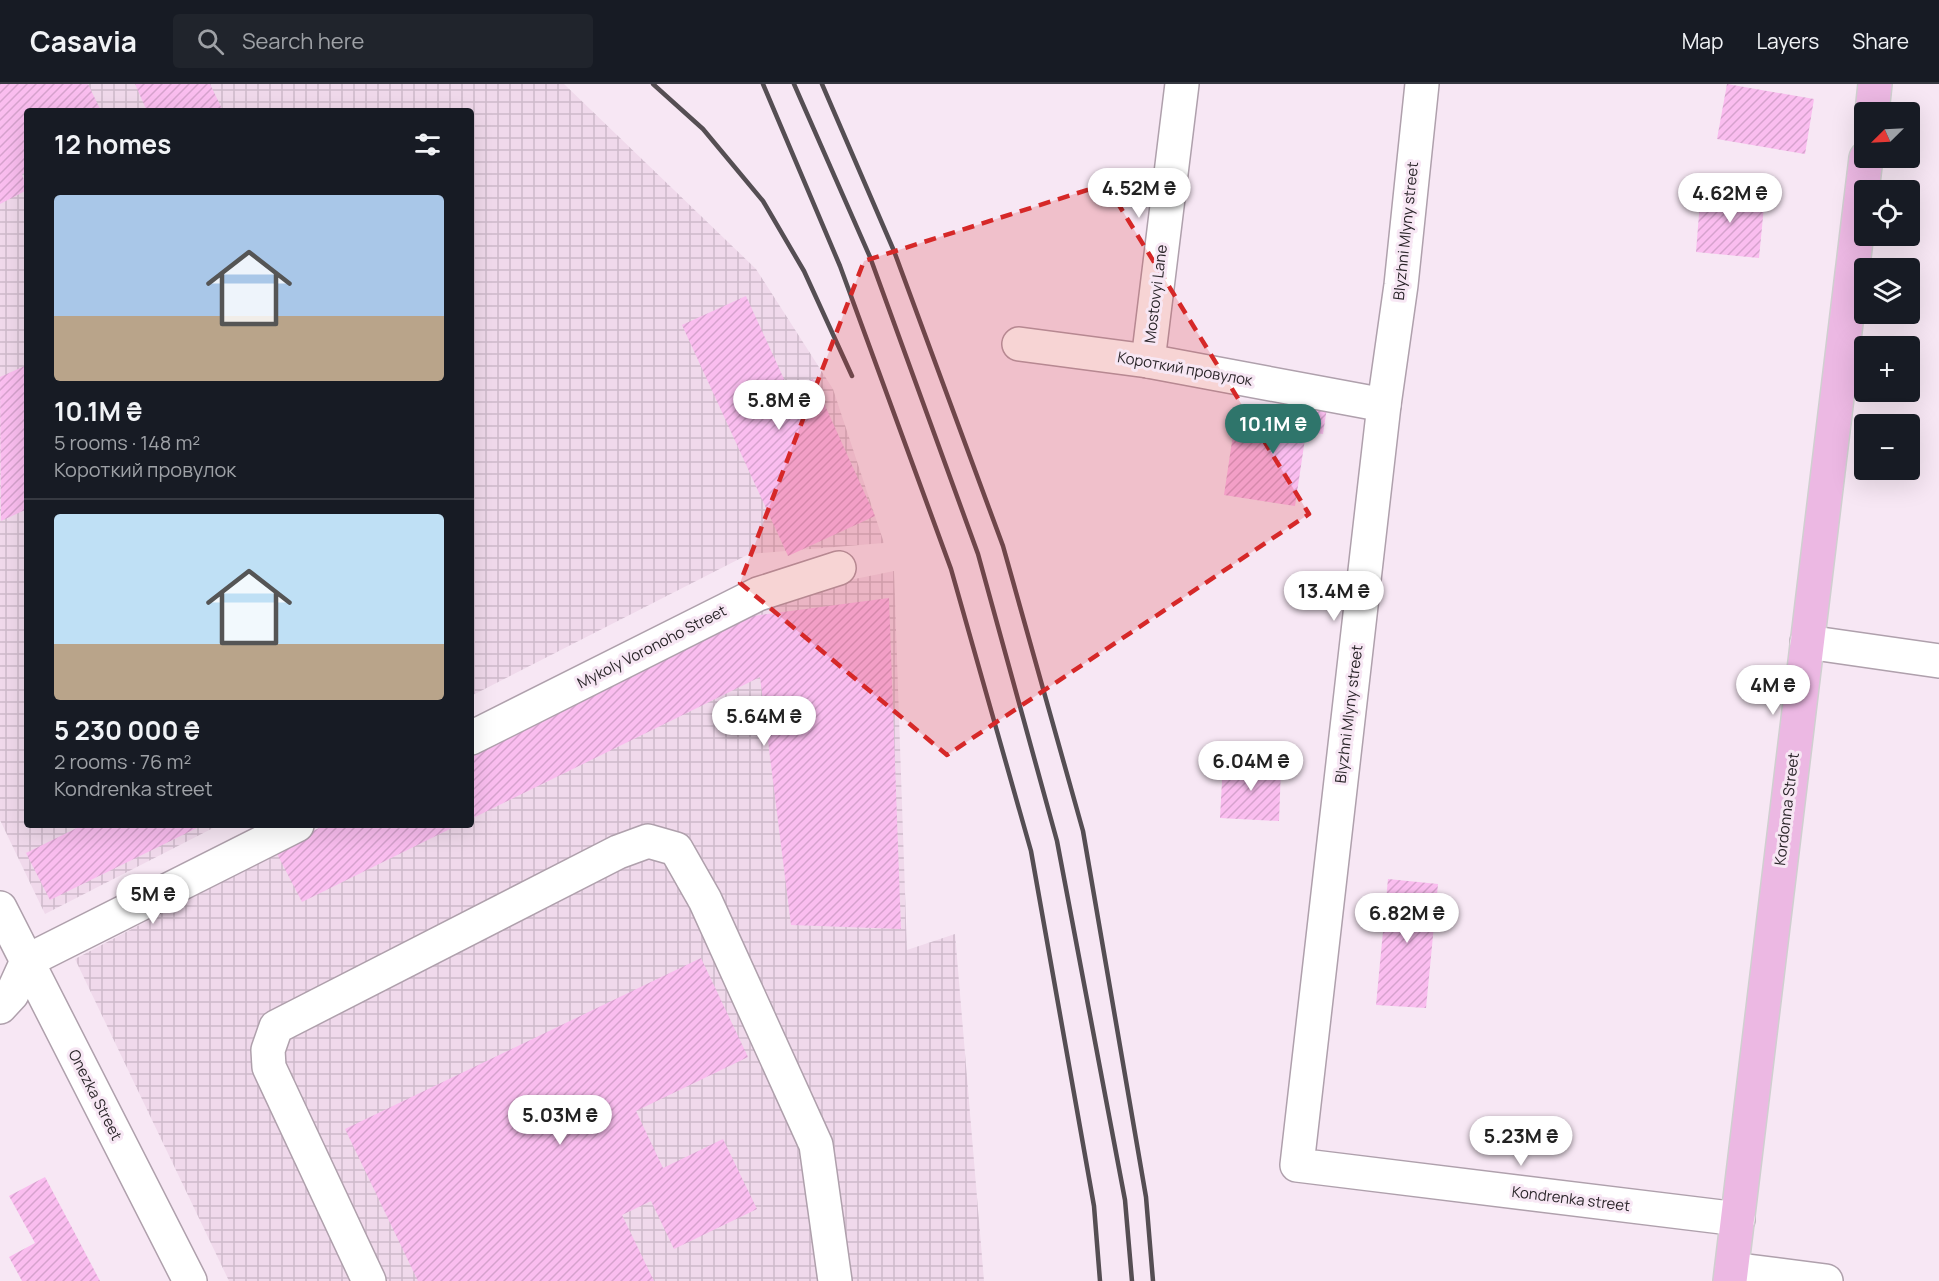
<!DOCTYPE html>
<html lang="en">
<head>
<meta charset="utf-8">
<style>
	:root { --surface:#171b24; --page:#20242c; --text:#f1f3f6; --muted:#9ea1a6; --line:#363941; --accent:#2f756b }
	body { margin:0; font-family:Manrope,sans-serif; background:var(--page); color:var(--text); height:100vh; display:flex; flex-direction:column; font-size:22px; white-space:nowrap }
	* { box-sizing:border-box; margin:0 }
	p { font-size:20px; color:var(--muted) }
	.icon { flex:none; width:33px; height:33px; fill:none; stroke:currentColor; stroke-width:2; stroke-linecap:round; stroke-linejoin:round }
	.map { position:relative; flex:1; overflow:hidden }
	.side { position:absolute; left:24px; top:24px; width:450px; height:720px; display:flex; flex-direction:column; background:var(--surface); border-radius:6px; box-shadow:0 6px 24px #0002 }
	.side>* { flex:none }
	.needle { width:39px; rotate:246deg }
	.fabs { position:absolute; left:1854px; top:18px; display:grid; gap:12px }
	.fabs a { display:grid; place-items:center; width:66px; height:66px; border-radius:6px; background:var(--surface); box-shadow:0 6px 24px #0002; font-size:30px }
	.price { position:absolute; translate:-50% -51px; padding:0 14px; border-radius:21px; background:#fff; color:#222; font-size:20px; line-height:39px; filter:drop-shadow(0 2px 3px #0008) }
	.price::after { content:''; position:absolute; left:50%; top:36px; width:18px; height:14px; margin-left:-9px; background:inherit; clip-path:polygon(0 0,100% 0,50% 100%) }
	.price.selected { background:var(--accent); color:#fff }
	ul { padding:0; list-style:none }
	li { display:grid; align-content:center; gap:12px; height:318px; padding:0 30px }
	li+li { border-top:2px solid var(--line) }
	li span { display:grid; place-items:center; height:186px; border-radius:6px; color:#555 }
	li>.icon { margin-inline-start:auto }
	span .icon { width:108px; height:108px; fill:#fffc; stroke-width:1 }
	li b { font-size:26px }
	h2 { display:flex; justify-content:space-between; align-items:center; height:72px; padding:0 30px; font-size:26px }
	header { display:flex; align-items:center; gap:36px; box-sizing:border-box; height:84px; padding:0 30px; background:var(--surface); border-bottom:2px solid var(--line) }
	header strong { font-size:28px }
	nav { display:flex; gap:33px; margin-inline-start:auto; font-size:21px }
	.search { width:420px; height:54px; background:var(--page); display:flex; align-items:center; gap:15px; box-sizing:border-box; padding:0 21px; border-radius:6px; color:var(--muted); font-size:22px }
	.map>svg:first-child { display:block }
</style>
</head>
<body>
<header>
<strong>Casavia</strong>
<div class="search"><svg class="icon" aria-label="search" viewBox="0 0 24 24"><circle cx="10" cy="10" r="6"/><path d="M15 15l6 6"/></svg>Search here</div>
<nav><a>Map</a><a>Layers</a><a>Share</a></nav>
</header>
<div class="map">
<svg width="1939" height="1197" viewBox="0 0 1939 1197">
	<defs>
		<pattern id="industrial-grid" width="8" height="8" patternUnits="userSpaceOnUse" patternTransform="scale(1.5)"><rect width="8" height="8" fill="#f0d9eb"/><path d="M0 4h8M4 0v8" fill="none" stroke="#cebaca"/></pattern>
		<pattern id="building-hatch" width="6" height="6" patternUnits="userSpaceOnUse" patternTransform="scale(1.5)"><rect width="6" height="6" fill="#fabdef"/><path d="M-1 1l2-2M0 6l6-6M5 7l2-2" fill="none" stroke="#d6a2cd"/></pattern>
	</defs>
	<rect width="100%" height="100%" fill="#f7e7f4"/>
	<g fill="url(#industrial-grid)">
		<path d="M0 0H564L756 185 833 305 884 459 749 470 471 612V27H27V741H219L45 830 0 736Z"/>
		<path d="M894 487 907 866 955 850 984 1197H229L75 875 328 741H471V665L756 515Z"/>
	</g>
	<g fill="url(#building-hatch)">
		<path d="M0 0H88L101 27H27V88L22 90 27 106 0 120Z"/>
		<path d="M135 0H210L223 27H147Z"/>
		<path d="M1727 0 1814 15 1805 70 1717 55Z"/>
		<path d="M1701 105 1765 112 1759 174 1696 168Z"/>
		<path d="M746 212 789 306 813 295 875 432 788 472 682 241Z"/>
		<path d="M27 281V425L1 437 0 293Z"/>
		<path d="M1292 312 1328 317 1323 350 1306 348 1295 422 1224 411 1235 337 1287 345Z"/>
		<path d="M889 514 901 845 791 841 760 593 471 735V670L753 532Z"/>
		<path d="M1223 679 1281 683 1279 737 1220 734Z"/>
		<path d="M83 741H203L50 816 26 769Z"/>
		<path d="M325 741H458L302 818 275 766Z"/>
		<path d="M1388 795 1438 800 1426 924 1376 921Z"/>
		<path d="M701 874 748 973 636 1027 663 1084 723 1055 757 1125 674 1165 651 1117 622 1131 654 1197H418L345 1045Z"/>
		<path d="M45 1093 70 1140 100 1197H22L9 1173 35 1159 9 1112Z"/>
	</g>
	<g fill="none" stroke-linecap="round" stroke-linejoin="round">
		<g stroke="#afa0ac" stroke-width="36">
			<g id="minor">
				<path d="M1422 0 1401 201 1384 321 1297 1081 1738 1135"/>
				<path d="M1019 260 1148 277 1384 321"/>
				<path d="M1148 277 1182 0"/>
				<path d="M1807 558 1939 577"/>
				<path d="M471 654 758 510 839 484"/>
				<path d="M0 824 190 1197"/>
				<path d="M0 923 12 910 27 877 297 741"/>
				<path d="M1732 1185 1826 1197"/>
				<path d="M369 1197 269 983 268 966 276 943 618 768 648 757 676 765 705 816 816 1061 835 1197"/>
			</g>
		</g>
		<g stroke="#d0cfd0" stroke-width="36">
			<g id="major">
				<path d="M1872 28 1875 0"/>
				<path d="M1730 1197 1866 74"/>
			</g>
		</g>
		<use href="#minor" stroke="#fff" stroke-width="33"/>
		<use href="#major" stroke="#ecb8e3" stroke-width="33"/>
		<g stroke="#554e53" stroke-width="4.5">
			<path d="M653 0 703 45 763 117 804 187 852 292"/>
			<path d="M763 0 840 182 951 485 1031 767 1094 1122 1100 1197"/>
			<path d="M794 0 870 173 978 470 1057 757 1125 1116 1132 1197"/>
			<path d="M822 0 894 167 1003 462 1083 747 1146 1113 1153 1197"/>
		</g>
	</g>
	<path fill="#d62828" fill-opacity="0.2" stroke="#d62828" stroke-width="4.5" stroke-dasharray="12 8" stroke-linejoin="round" d="M1106 100 1309 430 947 671 740 499 864 177Z"/>
	<g text-anchor="middle" stroke-width="6" stroke-linejoin="round" paint-order="stroke">
		<g font-size="15" fill="#2b262a" stroke="#f7e7f4">
			<text transform="translate(1406 147) rotate(-84)" y="5">Blyzhni Mlyny street</text>
			<text transform="translate(1156 210) rotate(-83)" y="5">Mostovyi Lane</text>
			<text transform="translate(1185 285) rotate(10)" y="5">Короткий провулок</text>
			<text transform="translate(652 563) rotate(-27)" y="5">Mykoly Voronoho Street</text>
			<text transform="translate(1349 630) rotate(-83)" y="5">Blyzhni Mlyny street</text>
			<text transform="translate(1787 725) rotate(-83)" y="5">Kordonna Street</text>
			<text transform="translate(95 1011) rotate(63)" y="5">Onezka Street</text>
			<text transform="translate(1571 1115) rotate(7)" y="5">Kondrenka street</text>
		</g>
	</g>
</svg>
<div class="fabs">
<a><svg class="needle" viewBox="-14 -14 28 28"><path d="M0-13l5 13h-10z" fill="#e53935"/><path d="M0 13l5-13h-10z" fill="#9ea1a6"/></svg></a>
<a><svg class="icon" aria-label="locate" viewBox="0 0 24 24"><circle cx="12" cy="12" r="6"/><path d="M12 2v4M12 18v4M2 12h4M18 12h4"/></svg></a>
<a><svg class="icon" aria-label="layers" viewBox="0 0 24 24"><path d="M12 4l9 5-9 5-9-5zM3 14l9 5 9-5"/></svg></a>
<a>+</a>
<a>−</a>
</div>
<b class="price" style="left:1139px;top:135px">4.52M ₴</b>
<b class="price" style="left:1730px;top:140px">4.62M ₴</b>
<b class="price" style="left:779px;top:347px">5.8M ₴</b>
<b class="price selected" style="left:1273px;top:371px">10.1M ₴</b>
<b class="price" style="left:1334px;top:538px">13.4M ₴</b>
<b class="price" style="left:1773px;top:632px">4M ₴</b>
<b class="price" style="left:764px;top:663px">5.64M ₴</b>
<b class="price" style="left:1251px;top:708px">6.04M ₴</b>
<b class="price" style="left:153px;top:841px">5M ₴</b>
<b class="price" style="left:1407px;top:860px">6.82M ₴</b>
<b class="price" style="left:560px;top:1062px">5.03M ₴</b>
<b class="price" style="left:1521px;top:1083px">5.23M ₴</b>
<section class="side">
<h2>12 homes<svg class="icon" aria-label="filters" viewBox="0 0 24 24"><path d="M4 7h16M4 17h16"/><circle cx="9" cy="7" r="2"/><circle cx="15" cy="17" r="2"/></svg></h2>
<ul>
<li><span style="background:linear-gradient(#a9c7e8 65%,#b9a48a 0)"><svg class="icon" aria-label="home" viewBox="0 0 24 24"><path d="M3 11l9-7 9 7M6 9v11h12V9"/></svg></span><div><b>10.1M ₴</b><p>5 rooms · 148 m²</p><p>Короткий провулок</p></div></li>
<li><span style="background:linear-gradient(#bfe0f5 70%,#b9a48a 0)"><svg class="icon" aria-label="home" viewBox="0 0 24 24"><path d="M3 11l9-7 9 7M6 9v11h12V9"/></svg></span><div><b>5 230 000 ₴</b><p>2 rooms · 76 m²</p><p>Kondrenka street</p></div></li>
</ul>
</section>
</div>
</body>
</html>
